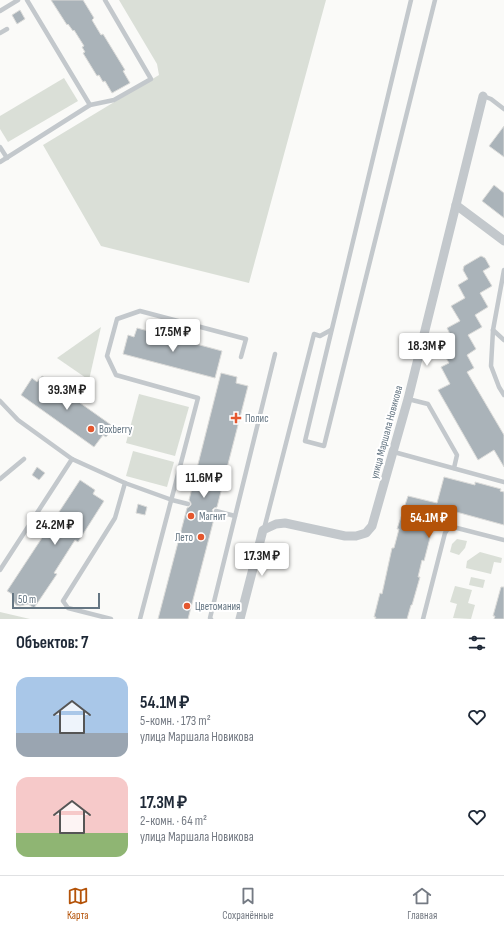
<!DOCTYPE html>
<html lang="ru">
<head>
<meta charset="utf-8">
<style>
	:root { --surface:#fff; --page:#f2f2f3; --text:#1f2937; --muted:#747a83; --line:#e0e1e3; --accent:#b45309 }
	body { margin:0; font-family:"Sofia Sans Condensed",sans-serif; background:var(--page); color:var(--text); height:100vh; display:flex; flex-direction:column; font-size:15px; white-space:nowrap }
	* { box-sizing:border-box; margin:0 }
	p { font-size:13px; color:var(--muted) }
	.icon { flex:none; width:22px; height:22px; fill:none; stroke:currentColor; stroke-width:2; stroke-linecap:round; stroke-linejoin:round }
	.map { position:relative; height:619px; overflow:hidden }
	.details { display:flex; flex-direction:column; background:var(--surface); flex:1 }
	.details>* { flex:none }
	.scale { position:absolute; left:12px; bottom:10px; width:88px; box-sizing:border-box; padding-left:4px; border:2px solid #657683; border-top:0; font-size:11px; line-height:14px; white-space:nowrap; color:#657683; -webkit-text-stroke:3px #fff; paint-order:stroke }
	.price { position:absolute; translate:-50% -34px; padding:0 9px; border-radius:4px; background:#fff; color:#222; font-size:13px; line-height:26px; filter:drop-shadow(0 1px 2px #0008) }
	.price::after { content:''; position:absolute; left:50%; top:24px; width:12px; height:9px; margin-left:-6px; background:inherit; clip-path:polygon(0 0,100% 0,50% 100%) }
	.price.active { background:var(--accent); color:#fff }
	ul { padding:0; list-style:none }
	li { display:flex; align-items:center; gap:12px; height:100px; padding:0 16px }
	li span { display:grid; place-items:center; flex:none; width:112px; height:80px; border-radius:12px; color:#555 }
	li>.icon { margin-inline-start:auto }
	span .icon { width:48px; height:48px; fill:#fffc; stroke-width:1 }
	li b { font-size:17px }
	h2 { display:flex; justify-content:space-between; align-items:center; height:48px; padding:0 16px; font-size:17px }
	.dock { display:flex; justify-content:space-around; align-items:center; height:56px; border-top:1px solid var(--line); background:var(--surface); font-size:11px; color:var(--muted) }
	.dock a { display:grid; justify-items:center; gap:2px }
	.dock .active { color:var(--accent) }
	.map>svg:first-child { display:block }
</style>
</head>
<body>
<div class="map">
<svg width="504" height="619" viewBox="0 0 504 619">
	<rect width="100%" height="100%" fill="#fafaf8"/>
	<g fill="#dadfd7">
		<path d="M119 0H326L249 283 101 246 43 145 159 75 157 64Z"/>
		<path d="M64 78 78 101 8 142 0 129V116Z"/>
		<path d="M101 327 89 380 57 358Z"/>
		<path d="M139 394 189 407 175 456 126 443Z"/>
		<path d="M133 451 174 462 167 487 126 476Z"/>
		<path d="M457 539 467 541 465 548 459 555 450 552 452 544Z"/>
		<path d="M480 552 502 558 501 563 494 562 491 574 466 568 467 561Z"/>
		<path d="M471 577 485 580 483 588 469 585Z"/>
		<path d="M455 586 472 590 468 603 475 605 471 619 453 618 457 604 450 602Z"/>
		<path d="M0 612 30 619H0Z"/>
	</g>
	<g fill="#aab3b9" stroke="#dcdcda">
		<path d="M51 0H83L94 18 92 20 101 35 103 34 125 70 123 71 130 83 112 93 105 81 103 82 99 75 97 76 83 53 85 52 82 47 84 46 74 30 73 31 68 24 67 25Z"/>
		<path d="M20 10 25 19 17 24 12 15Z"/>
		<path d="M504 126V157L489 146Z"/>
		<path d="M494 185 504 193V218L482 201Z"/>
		<path d="M481 256 485 258 490 267 483 271 492 286 480 293 488 307 475 315 482 327 468 335 476 349 467 355 474 368 467 372 504 435V467L494 450 478 460 438 390 450 384 441 367 449 363 441 349 454 342 447 328 460 321 451 306 465 298 458 285 468 279 463 270 464 266Z"/>
		<path d="M137 328 222 351 215 378 123 354 128 335 134 337Z"/>
		<path d="M221 373 237 377 236 383 248 386 217 507 214 508 212 510 215 515 188 619H158L187 508 189 507 191 505V503L189 500Z"/>
		<path d="M42 376 114 427 106 437 103 435 94 447 21 395 32 378 37 382Z"/>
		<path d="M37 467 45 473 39 480 32 475Z"/>
		<path d="M444 477 475 485V482L501 489 500 491 504 492V525L438 507 424 561 422 560 418 577H420L412 605H411L407 619H375L376 617H374L380 593 382 594 392 548H394L399 529H397L408 496 437 503Z"/>
		<path d="M80 480 95 490 93 494 104 501 78 542 75 540 54 573 57 574 34 608 28 604 20 606 16 605 14 602 12 594 7 591Z"/>
		<path d="M138 504 147 507 145 515 136 513Z"/>
		<path d="M501 587H504V619H494L495 616H493Z"/>
	</g>
	<g fill="none" stroke-linecap="round" stroke-linejoin="round">
		<g stroke="#c3c8cc" stroke-width="4.5">
			<path d="M27 0 90 105"/>
			<path d="M411 0 305 441 324 446 435 0"/>
			<path d="M0 11 18 0"/>
			<path d="M0 33 7 29"/>
			<path d="M483 96 491 99 504 109"/>
			<path d="M0 147 7 158"/>
			<path d="M0 162 90 105 114 100 151 79 105 0"/>
			<path d="M504 270 493 330 491 366 499 387 504 395"/>
			<path d="M493 330 504 340"/>
			<path d="M408 399 428 404 457 455 454 468"/>
			<path d="M0 401 18 420 72 459 125 483 172 500 188 504"/>
			<path d="M394 452 504 482"/>
			<path d="M0 479 24 459"/>
			<path d="M216 511 235 516"/>
			<path d="M264 529 314 334 320 336 331 330"/>
			<path d="M0 570 72 459"/>
			<path d="M111 619 68 608 63 601 115 518 125 483"/>
			<path d="M140 619 198 398 116 375 107 356 117 319 140 311 246 339 241 357"/>
			<path d="M211 619 210 618 275 354"/>
			<path d="M423 619 445 533C448 528 451 527 457 528L504 540"/>
		</g>
		<g stroke="#c3c8cc" stroke-width="9">
			<path d="M456 205 504 241"/>
			<path d="M240 619 263 530 276 524 285 523 345 536H356L366 533 372 526 408 399 483 96"/>
		</g>
	</g>
	<g fill="#e4572e" stroke="#fff" stroke-width="1.5">
		<path d="M234 412h4v4h4v4h-4v4h-4v-4h-4v-4h4z"/>
		<circle cx="91" cy="429" r="4"/>
		<circle cx="191" cy="516" r="4"/>
		<circle cx="201" cy="537" r="4"/>
		<circle cx="187" cy="606" r="4"/>
	</g>
	<g text-anchor="middle" stroke-width="4" stroke-linejoin="round" paint-order="stroke">
		<g font-size="11" fill="#657683" stroke="#fff" text-anchor="start">
			<text x="245" y="422">Полис</text>
			<text x="99" y="433">Boxberry</text>
			<text x="199" y="520">Магнит</text>
			<text x="193" y="541" text-anchor="end">Лето</text>
			<text x="195" y="610">Цветомания</text>
		</g>
		<g font-size="11" fill="#657683" stroke="#fff">
			<text transform="translate(386 432) rotate(-75)" y="4">улица Маршала Новикова</text>
		</g>
	</g>
</svg>
<div class="scale">50 m</div>
<b class="price" style="left:173px;top:353px">17.5M ₽</b>
<b class="price" style="left:427px;top:367px">18.3M ₽</b>
<b class="price" style="left:67px;top:411px">39.3M ₽</b>
<b class="price" style="left:204px;top:499px">11.6M ₽</b>
<b class="price active" style="left:429px;top:539px">54.1M ₽</b>
<b class="price" style="left:55px;top:546px">24.2M ₽</b>
<b class="price" style="left:262px;top:577px">17.3M ₽</b>
</div>
<section class="details">
<h2>Объектов: 7<svg class="icon" aria-label="filters" viewBox="0 0 24 24"><path d="M4 7h16M4 17h16"/><circle cx="9" cy="7" r="2"/><circle cx="15" cy="17" r="2"/></svg></h2>
<ul>
<li><span style="background:linear-gradient(#a9c7e8 70%,#9aa5b1 0)"><svg class="icon" aria-label="home" viewBox="0 0 24 24"><path d="M3 11l9-7 9 7M6 9v11h12V9"/></svg></span><div><b>54.1M ₽</b><p>5-комн. · 173 m²</p><p>улица Маршала Новикова</p></div><svg class="icon" aria-label="heart" viewBox="0 0 24 24"><path d="M12 20l-8-8c-3-5 5-10 8-4 3-6 11-1 8 4z"/></svg></li>
<li><span style="background:linear-gradient(#f6c9c9 70%,#8fb573 0)"><svg class="icon" aria-label="home" viewBox="0 0 24 24"><path d="M3 11l9-7 9 7M6 9v11h12V9"/></svg></span><div><b>17.3M ₽</b><p>2-комн. · 64 m²</p><p>улица Маршала Новикова</p></div><svg class="icon" aria-label="heart" viewBox="0 0 24 24"><path d="M12 20l-8-8c-3-5 5-10 8-4 3-6 11-1 8 4z"/></svg></li>
</ul>
</section>
<nav class="dock">
<a class="active"><svg class="icon" aria-label="map" viewBox="0 0 24 24"><path d="M3 6l6-2 6 2 6-2v14l-6 2-6-2-6 2zM9 4v14M15 6v14"/></svg>Карта</a>
<a><svg class="icon" aria-label="saved" viewBox="0 0 24 24"><path d="M7 4h10v16l-5-4-5 4z"/></svg>Сохранённые</a>
<a><svg class="icon" aria-label="home" viewBox="0 0 24 24"><path d="M3 11l9-7 9 7M6 9v11h12V9"/></svg>Главная</a>
</nav>
</body>
</html>
